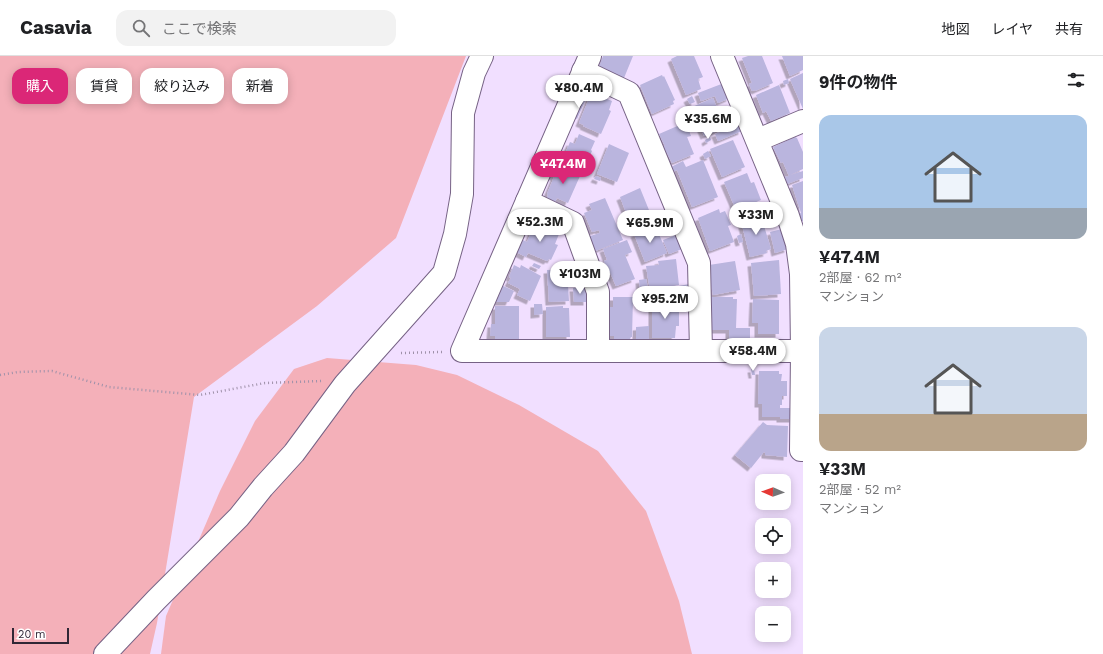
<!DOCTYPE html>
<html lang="ja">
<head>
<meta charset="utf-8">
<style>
	:root { --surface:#fff; --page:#f2f2f2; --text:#202124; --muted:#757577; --line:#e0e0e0; --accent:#db2777 }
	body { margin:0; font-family:"Work Sans","Noto Sans JP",sans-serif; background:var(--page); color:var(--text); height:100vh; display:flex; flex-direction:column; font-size:15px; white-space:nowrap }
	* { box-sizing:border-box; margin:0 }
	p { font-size:13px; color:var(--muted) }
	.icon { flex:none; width:22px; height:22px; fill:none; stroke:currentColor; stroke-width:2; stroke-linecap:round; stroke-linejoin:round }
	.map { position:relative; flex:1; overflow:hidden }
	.drawer { display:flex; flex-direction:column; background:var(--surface); width:300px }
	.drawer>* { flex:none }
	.guide { position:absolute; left:12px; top:12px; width:380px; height:36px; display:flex; gap:8px }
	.needle { width:26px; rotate:272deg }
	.controls { position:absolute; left:755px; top:418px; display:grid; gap:8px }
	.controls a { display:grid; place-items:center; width:36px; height:36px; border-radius:8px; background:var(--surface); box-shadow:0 2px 10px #0003; font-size:20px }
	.scale { position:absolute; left:12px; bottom:10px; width:57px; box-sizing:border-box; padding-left:4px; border:2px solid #302736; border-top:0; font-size:11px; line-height:14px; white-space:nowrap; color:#302736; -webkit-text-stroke:3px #fff; paint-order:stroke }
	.price { position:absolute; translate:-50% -34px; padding:0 9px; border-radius:14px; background:#fff; color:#222; font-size:13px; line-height:26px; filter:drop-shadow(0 1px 2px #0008) }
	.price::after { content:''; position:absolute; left:50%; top:24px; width:12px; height:9px; margin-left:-6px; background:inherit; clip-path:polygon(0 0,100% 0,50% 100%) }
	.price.current { background:var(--accent); color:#fff }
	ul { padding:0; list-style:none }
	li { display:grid; align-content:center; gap:8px; height:212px; padding:0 16px }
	li span { display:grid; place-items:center; height:124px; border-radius:12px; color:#555 }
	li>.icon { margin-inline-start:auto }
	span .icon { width:72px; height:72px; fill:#fffc; stroke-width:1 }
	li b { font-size:17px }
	h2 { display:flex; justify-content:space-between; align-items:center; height:48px; padding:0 16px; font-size:17px }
	.tag { padding:0 14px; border-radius:12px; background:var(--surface); box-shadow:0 2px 10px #0003; font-size:14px; line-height:36px }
	.tag.current { background:var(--accent); color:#fff }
	header { display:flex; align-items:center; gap:24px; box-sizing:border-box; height:56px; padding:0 20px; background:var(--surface); border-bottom:1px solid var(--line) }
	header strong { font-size:19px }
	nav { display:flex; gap:22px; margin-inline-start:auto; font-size:14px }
	.search { width:280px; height:36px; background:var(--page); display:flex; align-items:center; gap:10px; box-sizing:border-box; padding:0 14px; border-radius:12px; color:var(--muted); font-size:15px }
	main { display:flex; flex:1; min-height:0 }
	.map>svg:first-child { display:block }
</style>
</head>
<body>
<header>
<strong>Casavia</strong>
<div class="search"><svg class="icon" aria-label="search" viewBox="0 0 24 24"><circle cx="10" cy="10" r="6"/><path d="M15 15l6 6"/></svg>ここで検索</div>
<nav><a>地図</a><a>レイヤ</a><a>共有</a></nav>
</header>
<main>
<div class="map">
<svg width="803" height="598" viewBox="0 0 803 598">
	<defs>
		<filter id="shadow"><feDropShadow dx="-3.5" dy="3.5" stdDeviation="0" flood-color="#0004"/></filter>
	</defs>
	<rect width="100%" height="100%" fill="#f1dfff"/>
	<g fill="#f4b0b9">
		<path d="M0 0H466L396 182 317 250 194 341 157 567 150 598H0Z"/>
		<path d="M327 302 416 309 457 319 519 349 598 395 646 455 679 545 692 598H161L166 560 220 435 255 365 294 313Z"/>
	</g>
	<g fill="#bab5de" filter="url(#shadow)">
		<path d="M603 0H633L624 22 599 11Z"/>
		<path d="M677 0H694L703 21 698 23 701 33 686 39 671 3Z"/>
		<path d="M748 0H762L773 27 755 35V34L752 35 749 28 752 27 742 2Z"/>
		<path d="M782 0H803V14L790 20Z"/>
		<path d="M803 17V53L790 23Z"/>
		<path d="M662 19 663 21 664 20 675 44 673 45 674 48 652 58 640 29Z"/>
		<path d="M788 23 789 27 784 29 783 25Z"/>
		<path d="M724 27 730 42 718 47 715 40 701 45 698 37Z"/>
		<path d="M779 29 790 57 771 65 766 55 763 57 756 39Z"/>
		<path d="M597 39 612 45 609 54 611 55 601 78 583 70 584 69 579 67 590 40 595 43Z"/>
		<path d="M692 40 695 46 690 48 687 43Z"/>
		<path d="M713 42 725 72 704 80 692 51Z"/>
		<path d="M581 43 585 45 577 63 573 61Z"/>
		<path d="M689 51 692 57 687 59 684 53Z"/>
		<path d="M682 68 683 71 687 69 691 80 687 81 694 98 672 107 667 97 665 98 662 91 665 90 659 78Z"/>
		<path d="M740 68 742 75 718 85 715 78Z"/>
		<path d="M579 78 595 85 591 94 592 95 587 106 585 105 580 115 561 107 570 86 575 88Z"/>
		<path d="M710 81 711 84 706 87 705 84Z"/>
		<path d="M795 81 797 82 803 96V113L790 119 803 115V122L787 128 785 121 789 120 783 106 781 107 773 91Z"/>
		<path d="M733 84 745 111 722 121 710 93Z"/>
		<path d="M609 88 629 97 617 126 597 118Z"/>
		<path d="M708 95 711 100 705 103 703 98Z"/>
		<path d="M703 104 718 141 692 151 677 114 673 116 671 111 683 105 686 111Z"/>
		<path d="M559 110 580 120 568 147 557 142 555 146 547 142 548 139 547 138 554 121 550 119 552 114 557 116Z"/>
		<path d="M747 117 751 127 754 126 761 144 736 154 724 126Z"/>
		<path d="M596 120 601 122 600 125 594 123Z"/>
		<path d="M803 125V165H801L798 158 801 157 792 129Z"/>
		<path d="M640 132 651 159 630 167 620 141Z"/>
		<path d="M605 142 623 184 593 196 587 181 600 177 599 174 592 176 584 157 592 154 589 148Z"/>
		<path d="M760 146 762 152 739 162 736 156Z"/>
		<path d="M768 152 770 156 763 159 761 155Z"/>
		<path d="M719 153 720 157 725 155 731 169 728 170 734 186 710 195 698 162Z"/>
		<path d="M761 160 771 193 766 195 767 197 750 201 741 165Z"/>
		<path d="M535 167 559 178 555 188 558 189 551 204 549 203 547 205 528 197 526 201 516 196 521 183 527 186Z"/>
		<path d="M639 167 640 172 633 174 632 170Z"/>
		<path d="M655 169 667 197 645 206 634 178Z"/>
		<path d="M782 173 788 193 775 197 770 176Z"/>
		<path d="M741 178 743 186 739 187 737 180Z"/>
		<path d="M676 179 682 193 669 198 663 184Z"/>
		<path d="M627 184 632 196 625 199 635 223 616 230 609 214 608 215 604 205 607 204 603 193Z"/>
		<path d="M676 203 679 229 672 230 673 239H671V241L657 243 656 240 651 241 646 210 659 209 658 205Z"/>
		<path d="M779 204 781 238 754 240 751 207Z"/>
		<path d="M735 205 740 234 713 239 709 219H711L709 209Z"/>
		<path d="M534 207 541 210 539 213 532 210Z"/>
		<path d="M514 209 520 212 521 209 541 220 530 245 517 239 520 233 508 227 511 222 509 221Z"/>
		<path d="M567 213 569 245 549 246 547 214Z"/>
		<path d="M646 223 648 232 640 233 639 224Z"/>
		<path d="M689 228 690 243H675L674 231Z"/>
		<path d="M501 229 514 235 509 246H494Z"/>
		<path d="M573 232H586L587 246H574Z"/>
		<path d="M613 241H633L632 281H631L630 283H614V280H609L610 251H613Z"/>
		<path d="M711 241H733V243H737L736 272H750V286H729V274H711Z"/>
		<path d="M753 243 779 244V278H758V267H752Z"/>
		<path d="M652 246H675V249L679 248V270H676L675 282H652Z"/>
		<path d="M534 248H542L543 258 534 259Z"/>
		<path d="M495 250H519V283H495V280H490L491 268H495Z"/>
		<path d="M563 250V252H569L570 281H546V251Z"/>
		<path d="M649 270V285H636V271Z"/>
		<path d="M751 313H754L755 319H752Z"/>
		<path d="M759 315H779V318H782L781 325H787V340H782V349H780V361H762V348H758Z"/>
		<rect x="780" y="352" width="13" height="11"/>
		<path d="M763 366 767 369 788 370 787 401 765 399V396L763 397 751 412 735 399Z"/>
	</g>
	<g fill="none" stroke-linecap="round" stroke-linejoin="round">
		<g stroke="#766285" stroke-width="24">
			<g id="minor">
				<path d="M590 0 462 295H803"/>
				<path d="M722 0 788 160 797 188 801 218 802 295 801 394H803"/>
				<path d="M583 15 629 37 699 207 701 295"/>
				<path d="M758 84 803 65"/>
				<path d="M527 145 573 167 598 236V295"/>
				<path d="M105 598 156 544 239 461 263 431 294 397 345 328 444 217 455 178 462 138 463 57 474 17 482 0"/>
			</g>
		</g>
		<g stroke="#9f91a9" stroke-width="2.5" stroke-dasharray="1 3" stroke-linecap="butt">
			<path d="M401 297 442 296"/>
			<path d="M0 319 18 316 52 315 109 331 200 339 265 327 322 325"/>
		</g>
		<use href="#minor" stroke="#fff" stroke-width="22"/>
	</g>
</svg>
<div class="controls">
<a><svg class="needle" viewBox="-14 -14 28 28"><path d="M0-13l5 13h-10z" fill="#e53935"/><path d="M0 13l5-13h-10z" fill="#757577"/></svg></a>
<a><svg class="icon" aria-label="locate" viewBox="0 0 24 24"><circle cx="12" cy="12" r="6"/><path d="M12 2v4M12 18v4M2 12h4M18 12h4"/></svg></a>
<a>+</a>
<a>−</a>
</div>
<div class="scale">20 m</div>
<b class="price" style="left:579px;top:53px">¥80.4M</b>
<b class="price" style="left:708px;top:84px">¥35.6M</b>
<b class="price current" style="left:563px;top:129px">¥47.4M</b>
<b class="price" style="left:756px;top:180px">¥33M</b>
<b class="price" style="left:540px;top:187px">¥52.3M</b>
<b class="price" style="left:650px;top:188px">¥65.9M</b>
<b class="price" style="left:580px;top:239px">¥103M</b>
<b class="price" style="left:665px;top:264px">¥95.2M</b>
<b class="price" style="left:753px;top:316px">¥58.4M</b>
<div class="guide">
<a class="tag current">購入</a>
<a class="tag">賃貸</a>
<a class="tag">絞り込み</a>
<a class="tag">新着</a>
</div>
</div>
<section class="drawer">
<h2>9件の物件<svg class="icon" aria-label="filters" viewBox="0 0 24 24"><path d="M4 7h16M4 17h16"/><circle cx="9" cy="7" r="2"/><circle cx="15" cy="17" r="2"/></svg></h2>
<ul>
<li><span style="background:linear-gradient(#a9c7e8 75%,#9aa5b1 0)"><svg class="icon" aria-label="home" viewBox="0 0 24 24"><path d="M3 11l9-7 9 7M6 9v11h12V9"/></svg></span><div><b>¥47.4M</b><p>2部屋 · 62 m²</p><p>マンション</p></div></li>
<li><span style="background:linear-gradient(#c9d6e8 70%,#b9a48a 0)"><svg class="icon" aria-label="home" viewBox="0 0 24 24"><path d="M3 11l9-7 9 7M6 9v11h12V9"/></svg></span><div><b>¥33M</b><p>2部屋 · 52 m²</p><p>マンション</p></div></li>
</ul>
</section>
</main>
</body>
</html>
